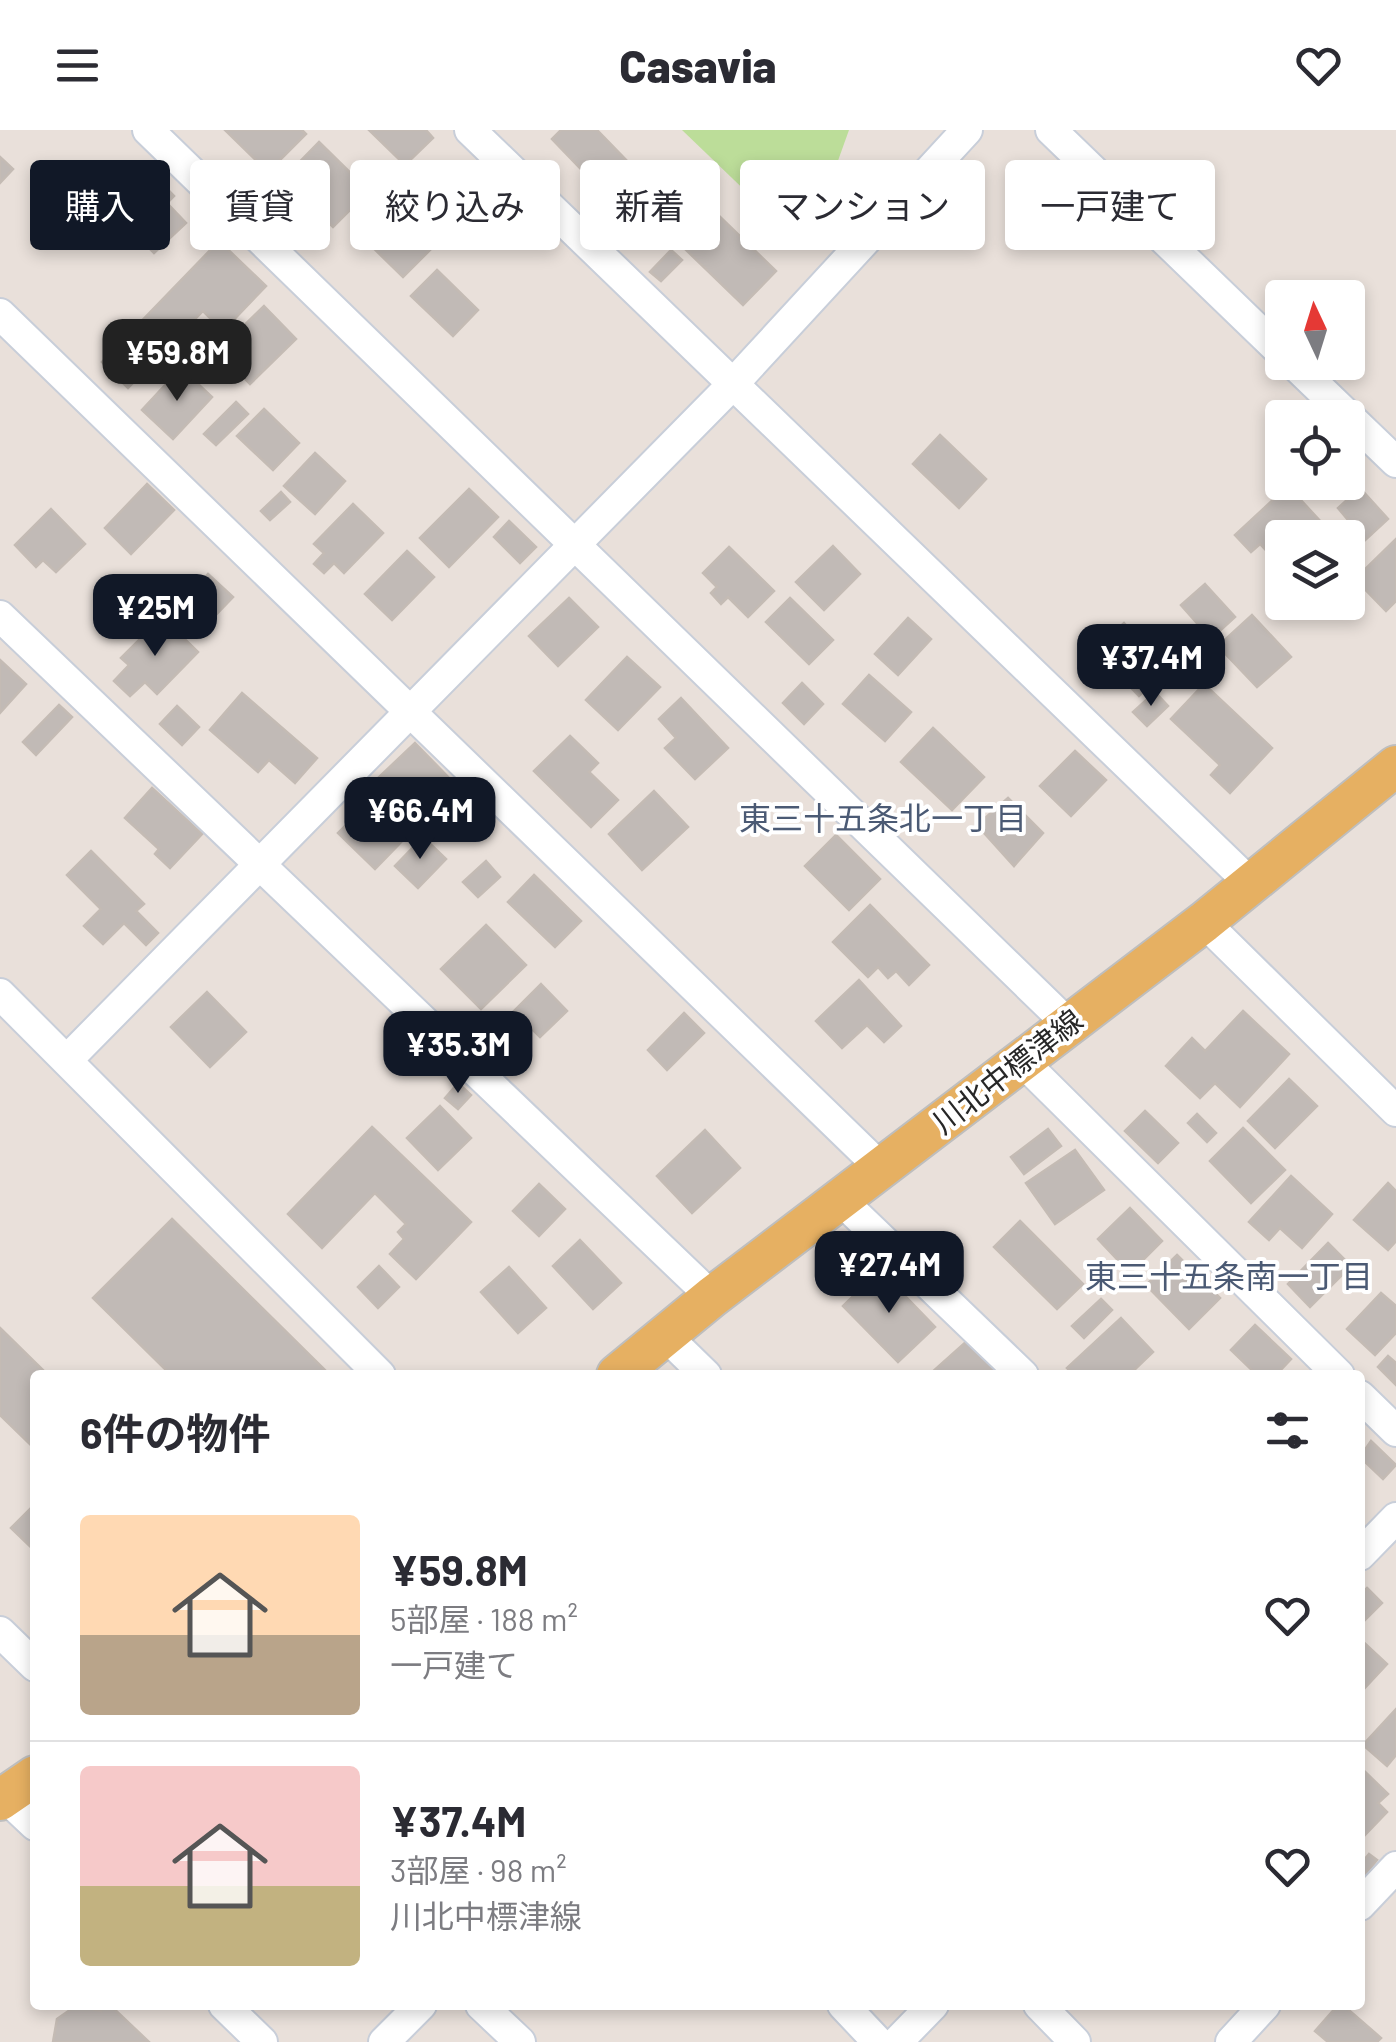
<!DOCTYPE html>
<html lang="ja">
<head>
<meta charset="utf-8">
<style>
	:root { --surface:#fff; --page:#f2f2f3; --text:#2b2b33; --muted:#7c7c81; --line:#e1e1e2; --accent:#111827 }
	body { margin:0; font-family:Barlow,"Noto Sans JP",sans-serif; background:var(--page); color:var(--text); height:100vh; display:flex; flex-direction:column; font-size:38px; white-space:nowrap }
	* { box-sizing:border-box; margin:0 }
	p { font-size:32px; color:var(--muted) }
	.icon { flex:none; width:55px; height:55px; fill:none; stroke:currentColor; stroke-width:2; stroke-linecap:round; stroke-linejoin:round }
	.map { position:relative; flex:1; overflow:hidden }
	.details { position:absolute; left:30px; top:1240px; width:1335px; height:640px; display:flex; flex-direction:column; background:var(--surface); border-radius:10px; box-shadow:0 5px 15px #0003 }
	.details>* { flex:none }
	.banner { position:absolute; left:30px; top:30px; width:1338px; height:90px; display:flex; gap:20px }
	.needle { width:65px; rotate:356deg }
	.fabs { position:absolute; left:1265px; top:150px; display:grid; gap:20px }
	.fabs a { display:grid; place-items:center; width:100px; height:100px; border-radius:10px; background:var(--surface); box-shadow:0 5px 15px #0003; font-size:50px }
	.price { position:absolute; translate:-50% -85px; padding:0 22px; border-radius:20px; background:var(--accent); color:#fff; font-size:32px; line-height:65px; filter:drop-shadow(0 2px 5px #0008) }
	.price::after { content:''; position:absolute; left:50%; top:60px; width:30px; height:22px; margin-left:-15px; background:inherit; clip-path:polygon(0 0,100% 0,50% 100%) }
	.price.active { background:#222; color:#fff }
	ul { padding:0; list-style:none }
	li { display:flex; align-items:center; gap:30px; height:250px; padding:0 50px }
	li+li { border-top:2px solid var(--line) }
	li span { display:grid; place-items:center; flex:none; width:280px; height:200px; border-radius:10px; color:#555 }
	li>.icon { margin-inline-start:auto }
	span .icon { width:120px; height:120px; fill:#fffc; stroke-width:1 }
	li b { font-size:42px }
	h2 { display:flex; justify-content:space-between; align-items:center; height:120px; padding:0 50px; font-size:42px }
	.pill { padding:0 35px; border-radius:10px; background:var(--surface); box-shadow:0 5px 15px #0003; font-size:35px; line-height:90px }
	.pill.active { background:var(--accent); color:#fff }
	header { display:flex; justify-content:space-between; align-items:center; height:130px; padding:0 50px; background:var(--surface); font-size:45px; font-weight:800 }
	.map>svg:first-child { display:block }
</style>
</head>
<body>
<header><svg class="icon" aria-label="menu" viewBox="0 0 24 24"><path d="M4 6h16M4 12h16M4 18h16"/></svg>Casavia<svg class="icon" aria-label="heart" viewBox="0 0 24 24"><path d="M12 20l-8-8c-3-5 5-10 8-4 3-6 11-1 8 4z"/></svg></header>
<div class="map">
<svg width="1396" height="1912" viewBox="0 0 1396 1912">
	<rect width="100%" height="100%" fill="#e9e0da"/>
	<path fill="#bcdd99" d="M682 0H849L825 67 785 99Z"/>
	<g fill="#c1bab6" stroke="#c4bbb4" stroke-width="2.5">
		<path d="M225 0H302L306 4 268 42Z"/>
		<path d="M369 0H426L433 8 405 35Z"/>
		<path d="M561 0H597L629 33 601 60 552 9Z"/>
		<path d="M319 12 369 61 333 97 320 84 328 76 312 61 304 70 283 49Z"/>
		<path d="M0 27 13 39 0 53Z"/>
		<path d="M153 44 174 66 167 73 186 93 154 123 114 82Z"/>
		<path d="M446 44 479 76 442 113 410 80Z"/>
		<path d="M382 74 430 120 403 147 356 101Z"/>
		<path d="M716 83 776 141 743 175 683 117Z"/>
		<path d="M219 111 266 156 223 201 203 181 128 258 102 232Z"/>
		<path d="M671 120 682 130 661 151 650 142Z"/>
		<path d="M437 140 478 180 453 206 411 166Z"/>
		<path d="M264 176 296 209 250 254 218 221Z"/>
		<path d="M181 238 212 267 173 309 142 280Z"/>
		<path d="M236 272 248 284 216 315 204 304Z"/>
		<path d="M264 279 299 313 273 340 237 306Z"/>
		<path d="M940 305 986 349 959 378 913 334Z"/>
		<path d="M315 323 345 351 315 384 284 356Z"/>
		<path d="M147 354 174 380 131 424 105 398Z"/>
		<path d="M1288 356 1321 392 1304 408H1282V428L1278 433 1260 414 1251 422 1235 405Z"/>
		<path d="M1360 358 1388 389 1348 426V408H1329L1348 390 1338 378Z"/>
		<path d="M469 359 498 387 449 437 420 408Z"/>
		<path d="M281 362 290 372 270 390 261 381Z"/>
		<path d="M353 374 383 403 344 443 334 433 324 443 314 434 324 423 314 414Z"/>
		<path d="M51 379 85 414 56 442 43 430 36 437 15 415Z"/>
		<path d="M509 391 536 417 520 433 494 407Z"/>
		<path d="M1396 409V471L1386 481 1355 449Z"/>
		<path d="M833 416 860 444 824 480 796 452Z"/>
		<path d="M729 417 774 461 748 487 728 467 721 474 711 463 717 457 703 443Z"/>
		<path d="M407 421 434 447 392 490 365 464Z"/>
		<path d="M208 444 233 467 207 494 183 472Z"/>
		<path d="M1205 454 1235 487 1211 509 1181 475Z"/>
		<path d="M569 468 598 497 558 536 529 506Z"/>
		<path d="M790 468 833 510 809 534 766 492Z"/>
		<path d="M1252 485 1291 527 1257 557 1218 516Z"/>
		<path d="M162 487 198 522 157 564 145 552 130 566 114 551 129 535 121 528Z"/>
		<path d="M908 488 931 509 898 545 875 524Z"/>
		<path d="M1124 493 1167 539 1139 566 1095 520Z"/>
		<path d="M627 527 660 557 618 600 586 570Z"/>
		<path d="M0 530 26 554 0 583Z"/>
		<path d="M869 545 911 582 885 611 843 574Z"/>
		<path d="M802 553 823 574 804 594 783 573Z"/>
		<path d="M1204 554 1272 618 1230 663 1211 645 1220 635 1171 589Z"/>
		<path d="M1155 562 1168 576 1147 596 1133 582Z"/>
		<path d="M242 563 317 628 295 653 269 630 258 642 210 600Z"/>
		<path d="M681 568 728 618 695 649 665 618 676 608 659 589Z"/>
		<path d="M59 575 72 587 36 625 23 612Z"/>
		<path d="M177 576 199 597 182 615 160 594Z"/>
		<path d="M933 598 984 647 952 680 901 632Z"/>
		<path d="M570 606 598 633 589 642 618 670 591 697 534 641Z"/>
		<path d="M415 613 450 649 412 685 377 649Z"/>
		<path d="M1075 621 1106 650 1071 686 1040 656Z"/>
		<path d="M152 658 202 704 170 738 155 724 159 719 125 688Z"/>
		<path d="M654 661 688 697 642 740 609 704Z"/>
		<path d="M377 664 397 684 389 693 405 708 375 739 338 703Z"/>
		<path d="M1008 668 1043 703 1014 736 977 695Z"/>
		<path d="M836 705 880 749 849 780 805 736Z"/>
		<path d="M423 707 446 729 418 758 395 736Z"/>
		<path d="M91 721 144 774 136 781 158 803 146 815 124 793 103 814 84 796 101 779 67 745Z"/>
		<path d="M486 731 500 747 478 767 463 752Z"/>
		<path d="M534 745 581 791 555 817 508 772Z"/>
		<path d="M870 775 929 835 909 855 896 841 888 848 878 837 868 847 833 812Z"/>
		<path d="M486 795 526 835 481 879 441 839Z"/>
		<path d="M859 850 901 896 884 912 867 895 842 918 816 891Z"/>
		<path d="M541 854 567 881 540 907 514 881Z"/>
		<path d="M207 862 246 902 210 937 171 897Z"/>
		<path d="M1243 881 1289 924 1240 977 1215 953 1200 968 1166 936 1192 908 1205 921Z"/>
		<path d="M684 883 704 903 667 940 648 920Z"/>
		<path d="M1289 949 1317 976 1275 1018 1248 991Z"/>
		<path d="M458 953 471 965 458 979 445 968Z"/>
		<path d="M440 976 471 1008 438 1040 407 1008Z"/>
		<path d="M1145 981 1178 1013 1158 1033 1125 1001Z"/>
		<path d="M1197 984 1216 1003 1207 1012 1188 993Z"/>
		<path d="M372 997 471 1092 416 1149 390 1124 404 1109 398 1102 406 1094 375 1063 322 1118 288 1084Z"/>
		<path d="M1243 998 1285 1040 1251 1073 1210 1031Z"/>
		<path d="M1048 999 1061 1016 1024 1044 1011 1027Z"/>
		<path d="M705 1000 740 1038 692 1083 657 1046Z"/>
		<path d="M1075 1020 1104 1060 1055 1094 1026 1053Z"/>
		<path d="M1291 1046 1332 1084 1302 1118 1280 1098 1269 1110 1249 1092Z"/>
		<path d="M1388 1053 1396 1061V1111L1388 1120 1354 1090Z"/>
		<path d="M539 1054 565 1079 539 1106 513 1081Z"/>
		<path d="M1130 1078 1162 1111 1130 1143 1098 1109Z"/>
		<path d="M172 1089 330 1245H171L93 1168Z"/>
		<path d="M1020 1091 1083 1154 1057 1179 994 1117Z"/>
		<path d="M580 1110 621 1153 593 1179 553 1136Z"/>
		<path d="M1328 1113 1351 1136 1310 1177 1288 1154Z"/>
		<path d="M1177 1125 1220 1168 1189 1199 1146 1155Z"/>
		<path d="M379 1136 399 1157 378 1178 358 1157Z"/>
		<path d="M509 1137 546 1178 518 1203 481 1162Z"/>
		<path d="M880 1140 935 1197 898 1232 843 1176Z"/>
		<path d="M1381 1163 1396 1176V1203L1375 1225 1347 1199Z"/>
		<path d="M1101 1169 1112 1180 1084 1208 1072 1196Z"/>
		<path d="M1121 1188 1153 1222 1129 1245H1074L1067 1238Z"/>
		<path d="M1255 1195 1291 1229 1276 1245H1257L1231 1220Z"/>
		<path d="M0 1198 48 1245H35V1319L0 1285Z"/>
		<path d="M967 1211 996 1241 992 1245 930 1244Z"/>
		<path d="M1388 1226 1396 1233V1255L1378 1237Z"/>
		<path d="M1371 1311 1396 1335 1383 1349 1360 1327Z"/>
		<path d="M35 1374V1421L11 1398Z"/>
		<path d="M1367 1458 1382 1473 1362 1493 1360 1465Z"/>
		<path d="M1360 1509 1387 1534 1360 1563Z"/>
		<path d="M1396 1579V1625L1387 1636 1363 1615Z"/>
		<path d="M1360 1637 1388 1664 1378 1673 1387 1682 1364 1706 1360 1702Z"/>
		<path d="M1369 1724 1377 1730 1360 1750V1735Z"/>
		<path d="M77 1875 101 1881 100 1875H110L149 1912H53L57 1889Z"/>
		<path d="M1338 1875H1343L1381 1908 1377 1912H1328L1315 1901Z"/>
	</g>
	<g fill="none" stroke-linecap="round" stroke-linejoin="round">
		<g stroke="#c8ced9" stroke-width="34">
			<g id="minor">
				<path d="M148 0 1068 894"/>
				<path d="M470 0 1250 753"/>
				<path d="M1051 0 1282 223"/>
				<path d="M0 184 883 1040"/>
				<path d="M1292 232 1396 332"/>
				<path d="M0 486 712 1167"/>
				<path d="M1204 792 1396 981"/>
				<path d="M0 864 380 1245"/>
				<path d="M68 929 732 255 967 0"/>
				<path d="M1023 932 1339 1245"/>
				<path d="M843 1072 1023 1245"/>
				<path d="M667 1207 706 1245"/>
				<path d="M1360 1266 1396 1301"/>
				<path d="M1360 1425 1396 1388"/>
				<path d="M0 1502 35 1536"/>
				<path d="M5 1667 35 1695"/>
				<path d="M1360 1775 1396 1737"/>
				<path d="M224 1875 262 1912"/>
				<path d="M481 1875 520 1912"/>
				<path d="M843 1875 878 1912"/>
				<path d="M1039 1875 1075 1912"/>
				<path d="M384 1912 421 1875"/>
				<path d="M897 1912 933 1875"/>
				<path d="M1231 1912 1265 1875"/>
			</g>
		</g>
		<g stroke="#bebebe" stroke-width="44">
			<g id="major">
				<path d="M617 1245 712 1167 1204 792 1396 636"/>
				<path d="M0 1670 35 1646"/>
			</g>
		</g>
		<use href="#minor" stroke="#fff" stroke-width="30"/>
		<use href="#major" stroke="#e6b062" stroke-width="40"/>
	</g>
	<g text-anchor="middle" stroke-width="8" stroke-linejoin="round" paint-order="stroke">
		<g font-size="30" fill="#272727" stroke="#fff">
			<text transform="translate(1008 942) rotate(-38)" y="10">川北中標津線</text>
		</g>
		<g font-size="32" fill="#4b5a74" stroke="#fff">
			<text x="883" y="700">東三十五条北一丁目</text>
			<text x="1229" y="1158">東三十五条南一丁目</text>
		</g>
	</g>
</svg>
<div class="fabs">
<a><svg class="needle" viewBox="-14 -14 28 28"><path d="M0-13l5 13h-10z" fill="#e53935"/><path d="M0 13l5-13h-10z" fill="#7c7c81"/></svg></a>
<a><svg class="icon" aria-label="locate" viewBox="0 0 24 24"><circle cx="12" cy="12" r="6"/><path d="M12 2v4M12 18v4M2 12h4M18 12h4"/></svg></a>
<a><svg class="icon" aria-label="layers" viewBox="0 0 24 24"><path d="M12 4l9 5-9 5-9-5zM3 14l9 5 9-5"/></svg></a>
</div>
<b class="price active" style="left:177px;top:274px">¥59.8M</b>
<b class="price" style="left:155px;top:529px">¥25M</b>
<b class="price" style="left:1151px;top:579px">¥37.4M</b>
<b class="price" style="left:420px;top:732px">¥66.4M</b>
<b class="price" style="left:458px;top:966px">¥35.3M</b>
<b class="price" style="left:889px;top:1186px">¥27.4M</b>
<div class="banner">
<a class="pill active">購入</a>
<a class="pill">賃貸</a>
<a class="pill">絞り込み</a>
<a class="pill">新着</a>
<a class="pill">マンション</a>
<a class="pill">一戸建て</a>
</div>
<section class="details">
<h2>6件の物件<svg class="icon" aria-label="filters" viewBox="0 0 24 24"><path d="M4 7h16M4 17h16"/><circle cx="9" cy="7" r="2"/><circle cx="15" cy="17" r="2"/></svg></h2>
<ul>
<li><span style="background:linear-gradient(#ffd9b3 60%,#b9a48a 0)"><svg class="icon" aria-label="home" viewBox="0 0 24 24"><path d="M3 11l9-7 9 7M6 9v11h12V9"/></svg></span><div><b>¥59.8M</b><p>5部屋 · 188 m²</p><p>一戸建て</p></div><svg class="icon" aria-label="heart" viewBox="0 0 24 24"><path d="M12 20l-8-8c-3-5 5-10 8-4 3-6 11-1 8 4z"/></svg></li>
<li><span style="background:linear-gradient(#f6c9c9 60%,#c2b280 0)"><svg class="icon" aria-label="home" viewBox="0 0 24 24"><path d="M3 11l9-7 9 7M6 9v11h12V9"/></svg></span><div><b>¥37.4M</b><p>3部屋 · 98 m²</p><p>川北中標津線</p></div><svg class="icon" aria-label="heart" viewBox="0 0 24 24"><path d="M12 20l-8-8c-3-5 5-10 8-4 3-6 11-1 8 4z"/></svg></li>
</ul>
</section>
</div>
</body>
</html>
